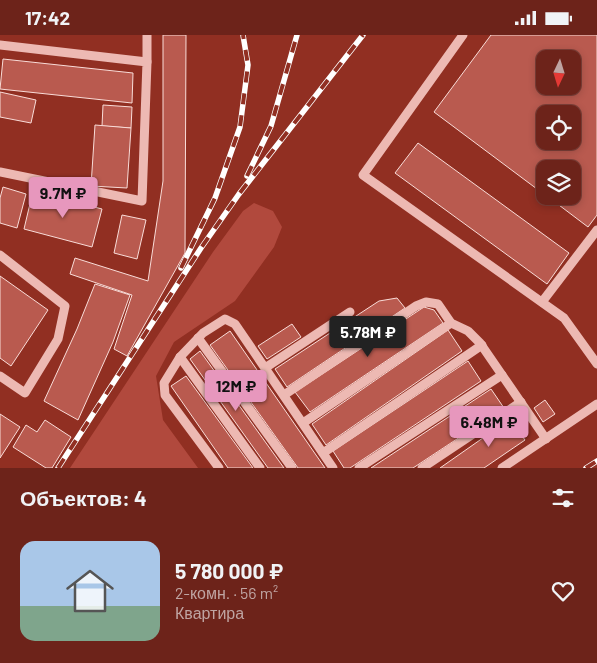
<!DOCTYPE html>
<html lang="ru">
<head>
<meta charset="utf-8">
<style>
	:root { --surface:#6d231a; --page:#752f27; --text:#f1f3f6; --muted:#bfa4a2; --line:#7f4039; --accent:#e797bd }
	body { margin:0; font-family:Barlow,sans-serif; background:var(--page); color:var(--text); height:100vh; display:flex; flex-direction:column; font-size:19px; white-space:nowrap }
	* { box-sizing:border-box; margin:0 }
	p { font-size:16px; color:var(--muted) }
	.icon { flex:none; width:28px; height:28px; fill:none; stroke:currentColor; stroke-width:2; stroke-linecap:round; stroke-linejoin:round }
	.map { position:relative; height:433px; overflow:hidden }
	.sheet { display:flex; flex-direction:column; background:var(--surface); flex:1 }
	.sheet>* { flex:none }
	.needle { width:32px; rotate:184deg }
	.fabs { position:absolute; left:536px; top:15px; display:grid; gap:10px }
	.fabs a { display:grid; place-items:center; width:45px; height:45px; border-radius:10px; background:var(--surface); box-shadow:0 2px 8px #0003,0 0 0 1px var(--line); font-size:25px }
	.price { position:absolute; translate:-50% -42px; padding:0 11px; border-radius:5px; background:var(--accent); color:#111; font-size:16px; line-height:32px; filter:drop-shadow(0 1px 2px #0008) }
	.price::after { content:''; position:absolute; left:50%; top:30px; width:15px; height:11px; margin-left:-8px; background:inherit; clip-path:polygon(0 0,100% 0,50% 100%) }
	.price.selected { background:#222; color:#fff }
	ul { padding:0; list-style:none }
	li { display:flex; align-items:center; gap:15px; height:125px; padding:0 20px }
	li span { display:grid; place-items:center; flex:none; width:140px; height:100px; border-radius:15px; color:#555 }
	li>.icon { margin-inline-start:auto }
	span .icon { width:60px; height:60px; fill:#fffc; stroke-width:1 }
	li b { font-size:21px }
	h2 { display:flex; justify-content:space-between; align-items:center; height:60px; padding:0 20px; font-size:21px }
	.status { display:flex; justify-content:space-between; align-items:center; height:35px; padding:0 25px; background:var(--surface); direction:ltr }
	.status svg { height:14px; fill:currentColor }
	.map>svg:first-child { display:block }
</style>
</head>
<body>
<div class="status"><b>17:42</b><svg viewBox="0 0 49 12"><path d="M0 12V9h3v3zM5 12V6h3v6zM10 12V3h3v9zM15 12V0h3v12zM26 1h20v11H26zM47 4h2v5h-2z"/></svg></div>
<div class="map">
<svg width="597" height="433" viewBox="0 0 597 433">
	<rect width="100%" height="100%" fill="#912f22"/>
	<path fill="#b1493d" d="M254 168 273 176 282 192 274 212 235 266 174 307 156 341 163 385 198 433H70L213 217 243 176Z"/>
	<g fill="#b95a4f" stroke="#f9dcd8" fill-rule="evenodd">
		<path d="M163 0H186L185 218 127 321 114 314 132 260 70 239 75 223 148 246 163 146Z"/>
		<path d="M491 0H597V180L588 192 547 161H572V134H545V160L434 77ZM545 24H572V51H545ZM545 79H572V106H545Z"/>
		<path d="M3 24 133 38 132 68 0 54Z"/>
		<path d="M0 57 36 65 31 88 0 82Z"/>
		<path d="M103 70 132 72 131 93 102 91Z"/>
		<path d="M95 90 131 93 127 153 91 151Z"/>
		<path d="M418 108 569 218 547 249 395 138Z"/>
		<path d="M3 152 26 159 17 193 0 188V163Z"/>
		<path d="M33 156 102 174 92 212 24 194Z"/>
		<path d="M122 180 146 185 137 224 114 218Z"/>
		<path d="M0 241 48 275 11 331 0 323Z"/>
		<path d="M95 249 130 260 113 307 78 385 44 366 77 294Z"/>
		<path d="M397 263 405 273 287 352 275 334 379 266Z"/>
		<path d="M424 272 434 275 443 288 310 377 295 357Z"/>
		<path d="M292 289 301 302 267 324 258 311Z"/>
		<path d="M448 295 462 316 326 410 312 389Z"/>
		<path d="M230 296 325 433H298L210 310Z"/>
		<path d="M200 316 284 433H268L190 324Z"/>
		<path d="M468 326 481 346 350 433H344L333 416Z"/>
		<path d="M186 341 253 433H228L171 351Z"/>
		<path d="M491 354 504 373 413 433H371Z"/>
		<path d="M545 365 555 379 543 387 534 373Z"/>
		<path d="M0 379 20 392 0 423Z"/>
		<path d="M510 384 525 405 484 433H440Z"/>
		<path d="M45 385 71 402 52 433H46L13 412 26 390 37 397Z"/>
	</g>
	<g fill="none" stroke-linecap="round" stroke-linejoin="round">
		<g stroke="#edb9b3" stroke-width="9">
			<path d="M147 0V27"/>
			<path d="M463 0 363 140 564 283 597 329"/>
			<path d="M0 10 147 27 142 166 0 137"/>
			<path d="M0 220 65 271 58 304 25 358 0 341"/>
			<path d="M542 267 597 195"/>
			<path d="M198 303 292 433"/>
			<path d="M180 322 260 433"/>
			<path d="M265 333 350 277"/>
			<path d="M284 360 416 271 426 267 438 269 451 288 468 296 480 308 546 404"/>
			<path d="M303 388 451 288"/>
			<path d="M323 418 482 310"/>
			<path d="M219 433 165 360 164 348 180 322 203 298 225 284 235 289 333 433"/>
			<path d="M359 433 502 340"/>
			<path d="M422 433 521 367"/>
			<path d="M502 433 597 369"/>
		</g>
		<g stroke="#fff" stroke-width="5.5">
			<g id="rail">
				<path d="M247 141 271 91 297 0"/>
				<path d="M181 233 215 163 240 92 248 30 243 0"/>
				<path d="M58 433 201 213 239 159 363 0"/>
				<path d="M586 433 597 426"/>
			</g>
		</g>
		<use href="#rail" stroke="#912f22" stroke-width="4" stroke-dasharray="11" stroke-linecap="butt"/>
	</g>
</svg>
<div class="fabs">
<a><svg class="needle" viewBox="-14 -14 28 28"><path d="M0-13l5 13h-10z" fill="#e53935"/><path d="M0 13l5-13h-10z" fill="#bfa4a2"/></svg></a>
<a><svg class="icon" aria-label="locate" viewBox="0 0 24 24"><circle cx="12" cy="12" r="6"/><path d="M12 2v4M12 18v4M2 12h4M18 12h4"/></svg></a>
<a><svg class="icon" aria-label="layers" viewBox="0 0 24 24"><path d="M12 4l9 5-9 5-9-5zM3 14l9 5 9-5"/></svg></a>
</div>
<b class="price" style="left:63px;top:184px">9.7M ₽</b>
<b class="price selected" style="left:368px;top:323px">5.78M ₽</b>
<b class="price" style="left:236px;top:377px">12M ₽</b>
<b class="price" style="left:489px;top:413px">6.48M ₽</b>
</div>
<section class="sheet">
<h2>Объектов: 4<svg class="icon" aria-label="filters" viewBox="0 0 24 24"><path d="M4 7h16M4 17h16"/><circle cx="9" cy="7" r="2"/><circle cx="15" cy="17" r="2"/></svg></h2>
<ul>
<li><span style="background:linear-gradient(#a9c7e8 65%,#7fa58c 0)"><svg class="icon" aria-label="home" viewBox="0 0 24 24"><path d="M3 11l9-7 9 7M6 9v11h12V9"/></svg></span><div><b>5 780 000 ₽</b><p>2-комн. · 56 m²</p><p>Квартира</p></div><svg class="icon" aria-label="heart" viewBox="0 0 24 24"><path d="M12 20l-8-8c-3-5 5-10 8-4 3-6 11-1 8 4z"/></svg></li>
</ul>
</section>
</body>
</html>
